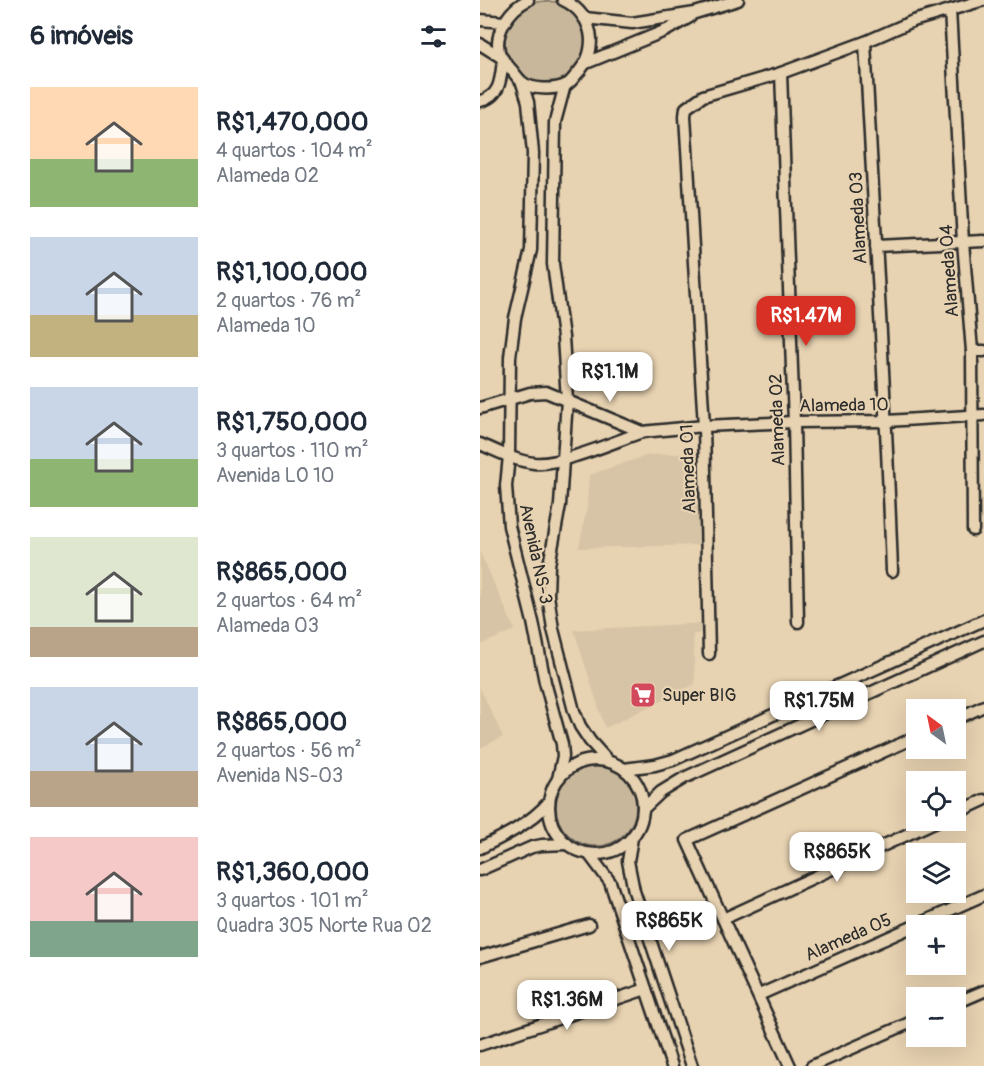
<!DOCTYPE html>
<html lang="pt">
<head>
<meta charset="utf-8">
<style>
	:root { --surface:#fff; --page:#f6f6f7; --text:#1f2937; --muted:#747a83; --accent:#d93025 }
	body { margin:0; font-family:Pangolin,sans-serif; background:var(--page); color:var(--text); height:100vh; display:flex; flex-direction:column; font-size:22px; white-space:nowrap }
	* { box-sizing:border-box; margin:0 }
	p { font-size:20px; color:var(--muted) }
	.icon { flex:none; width:33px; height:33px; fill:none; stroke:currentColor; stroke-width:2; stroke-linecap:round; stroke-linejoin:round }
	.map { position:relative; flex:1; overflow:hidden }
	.side { display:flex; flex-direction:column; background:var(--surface); width:480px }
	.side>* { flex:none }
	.needle { width:39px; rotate:327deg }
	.tools { position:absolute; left:426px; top:699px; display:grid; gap:12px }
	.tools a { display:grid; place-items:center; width:60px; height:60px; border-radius:0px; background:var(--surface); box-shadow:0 6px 24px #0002; font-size:30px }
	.price { position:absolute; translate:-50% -51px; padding:0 14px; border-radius:12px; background:#fff; color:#222; font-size:20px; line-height:39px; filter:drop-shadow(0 2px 3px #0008) }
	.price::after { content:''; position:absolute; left:50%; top:36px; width:18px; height:14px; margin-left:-9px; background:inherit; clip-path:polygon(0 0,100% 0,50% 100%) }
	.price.selected { background:var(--accent); color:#fff }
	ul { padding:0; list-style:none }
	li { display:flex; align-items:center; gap:18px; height:150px; padding:0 30px }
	li span { display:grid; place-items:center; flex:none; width:168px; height:120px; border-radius:0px; color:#555 }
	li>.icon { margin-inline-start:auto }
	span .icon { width:72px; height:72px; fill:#fffc; stroke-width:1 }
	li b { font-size:26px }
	h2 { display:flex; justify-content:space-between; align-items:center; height:72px; padding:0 30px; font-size:26px }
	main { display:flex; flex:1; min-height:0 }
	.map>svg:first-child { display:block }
</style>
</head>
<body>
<main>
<section class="side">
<h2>6 imóveis<svg class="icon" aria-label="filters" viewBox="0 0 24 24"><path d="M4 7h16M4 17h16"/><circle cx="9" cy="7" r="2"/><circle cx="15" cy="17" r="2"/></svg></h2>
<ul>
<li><span style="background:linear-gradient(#ffd9b3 60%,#8fb573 0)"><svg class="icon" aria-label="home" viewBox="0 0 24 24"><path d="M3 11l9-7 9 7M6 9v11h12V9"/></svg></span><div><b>R$1,470,000</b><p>4 quartos · 104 m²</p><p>Alameda 02</p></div></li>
<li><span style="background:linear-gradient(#c9d6e8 65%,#c2b280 0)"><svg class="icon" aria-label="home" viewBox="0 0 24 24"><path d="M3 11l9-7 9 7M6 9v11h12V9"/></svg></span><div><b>R$1,100,000</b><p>2 quartos · 76 m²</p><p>Alameda 10</p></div></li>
<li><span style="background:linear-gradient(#c9d6e8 60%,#8fb573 0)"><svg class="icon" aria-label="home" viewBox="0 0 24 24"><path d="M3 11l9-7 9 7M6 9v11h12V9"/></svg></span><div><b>R$1,750,000</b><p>3 quartos · 110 m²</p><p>Avenida LO 10</p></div></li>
<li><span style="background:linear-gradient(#dfe7d0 75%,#b9a48a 0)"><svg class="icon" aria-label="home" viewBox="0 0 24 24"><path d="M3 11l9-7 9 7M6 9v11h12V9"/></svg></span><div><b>R$865,000</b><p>2 quartos · 64 m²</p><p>Alameda 03</p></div></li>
<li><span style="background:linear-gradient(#c9d6e8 70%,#b9a48a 0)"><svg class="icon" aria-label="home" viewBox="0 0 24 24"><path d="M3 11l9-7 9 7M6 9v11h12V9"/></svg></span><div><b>R$865,000</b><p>2 quartos · 56 m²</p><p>Avenida NS-03</p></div></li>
<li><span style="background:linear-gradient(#f6c9c9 70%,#7fa58c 0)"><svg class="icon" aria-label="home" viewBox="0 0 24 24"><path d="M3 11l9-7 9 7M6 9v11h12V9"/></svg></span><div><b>R$1,360,000</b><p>3 quartos · 101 m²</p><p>Quadra 305 Norte Rua 02</p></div></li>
</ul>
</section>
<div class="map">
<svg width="504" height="1066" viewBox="0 0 504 1066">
	<rect width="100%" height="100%" fill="#e7d2b1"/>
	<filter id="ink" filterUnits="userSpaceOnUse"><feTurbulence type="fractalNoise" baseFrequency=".0167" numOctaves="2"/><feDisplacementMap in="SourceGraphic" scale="12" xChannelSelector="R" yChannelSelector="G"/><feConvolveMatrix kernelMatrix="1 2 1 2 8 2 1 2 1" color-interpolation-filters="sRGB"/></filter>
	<g filter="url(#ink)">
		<g fill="#d7c4a6">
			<path d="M220 453 223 545 99 548 107 507 109 475 168 455Z"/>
			<path d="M0 552 35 630 0 645Z"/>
			<path d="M225 623 226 633 213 634 215 684 125 728 94 630Z"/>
			<path d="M0 688 23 737 0 748Z"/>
		</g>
		<g fill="#c8b79b" stroke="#7a7163" stroke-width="1.5">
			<circle cx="66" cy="42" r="41"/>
			<circle cx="116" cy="806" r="40"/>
		</g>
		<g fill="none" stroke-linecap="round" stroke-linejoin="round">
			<g stroke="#2b2b2b" stroke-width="15">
				<g id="minor">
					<path d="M48 0C29 9 11 36 21 57 23 61 27 64 30 68 34 72 37 78 42 82 51 90 74 90 86 85 90 83 93 79 96 75 106 64 111 55 111 39 110 22 99 7 83 0"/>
					<path d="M470 10 483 242 492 351 493 530"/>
					<path d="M105 18 152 23 215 13 258 0"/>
					<path d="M0 20 24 22"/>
					<path d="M385 42C394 218 406 394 412 571"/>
					<path d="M0 44 21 57"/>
					<path d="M106 63 187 30 210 17"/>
					<path d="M301 73 314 422 318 622"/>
					<path d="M42 83 48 102 53 153 51 250 35 318 30 357 29 456 26 486 29 526 53 622 65 682 82 744 83 756 78 779"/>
					<path d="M85 85 75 122 73 264 83 337 87 400 80 505 69 565 68 595 73 629 94 711 100 726 110 741 128 761"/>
					<path d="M0 101C21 97 21 77 23 59"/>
					<path d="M396 246 504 241"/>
					<path d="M492 351H504"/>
					<path d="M0 408 50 393 66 392 162 432 224 426 314 422 407 421 504 415"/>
					<path d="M0 444C17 451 35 461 54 463 79 466 136 441 162 432"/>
					<path d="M229 654 224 426 205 116 206 108 223 96 301 73 385 42 433 21 504 0"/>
					<path d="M476 719 504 706"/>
					<circle cx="116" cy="807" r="47"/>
					<path d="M144 769 175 765 193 760 504 620"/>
					<path d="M164 808 181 792 204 778 504 641"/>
					<path d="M476 813 504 800"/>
					<path d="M152 838 148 861 154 891 212 1066"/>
					<path d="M0 848C25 836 51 823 69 802"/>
					<path d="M109 854 130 882 192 1066"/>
					<path d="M0 870 52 847 62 845 87 844"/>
					<path d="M243 919 459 820"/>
					<path d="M0 957 109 925"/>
					<path d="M279 995 504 895"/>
					<path d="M476 1003 504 991"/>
					<path d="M0 1045 166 989"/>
					<path d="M310 1066 207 840 436 737"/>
					<path d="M332 1066 436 1020"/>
				</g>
			</g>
			<use href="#minor" stroke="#e7d2b1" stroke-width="10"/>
		</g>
	</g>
	<defs>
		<g id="supermarket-square" transform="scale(1.35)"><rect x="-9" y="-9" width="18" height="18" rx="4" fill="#d1495b" stroke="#e7d2b1"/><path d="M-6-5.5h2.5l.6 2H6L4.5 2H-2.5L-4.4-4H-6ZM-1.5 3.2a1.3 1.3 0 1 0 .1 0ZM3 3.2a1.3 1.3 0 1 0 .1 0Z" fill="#fff"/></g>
	</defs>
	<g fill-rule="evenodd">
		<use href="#supermarket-square" x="163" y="695"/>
	</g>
	<g text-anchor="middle" stroke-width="4.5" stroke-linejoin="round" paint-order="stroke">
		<g font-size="18" fill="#2b2b2b" stroke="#e7d2b1">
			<text transform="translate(378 218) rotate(-93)" y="6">Alameda 03</text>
			<text transform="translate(469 271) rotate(-94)" y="6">Alameda 04</text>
			<text transform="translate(364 405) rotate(-1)" y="6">Alameda 10</text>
			<text transform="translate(297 420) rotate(-92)" y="6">Alameda 02</text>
			<text transform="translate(208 469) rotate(-92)" y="6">Alameda 01</text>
			<text transform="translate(56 554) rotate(78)" y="6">Avenida NS-3</text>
			<text transform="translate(368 937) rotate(-24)" y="6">Alameda 05</text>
		</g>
		<g font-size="18" fill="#2b2b2b" stroke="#e7d2b1" text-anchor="start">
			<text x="182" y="701">Super BIG</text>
		</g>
	</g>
</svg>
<div class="tools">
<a><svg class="needle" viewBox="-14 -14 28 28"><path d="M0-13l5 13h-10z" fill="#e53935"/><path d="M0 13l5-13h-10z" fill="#747a83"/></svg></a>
<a><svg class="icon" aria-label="locate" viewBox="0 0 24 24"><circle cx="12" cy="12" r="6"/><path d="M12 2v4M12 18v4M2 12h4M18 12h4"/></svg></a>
<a><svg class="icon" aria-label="layers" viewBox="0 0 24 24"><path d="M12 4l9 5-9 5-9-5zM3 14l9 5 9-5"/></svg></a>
<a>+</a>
<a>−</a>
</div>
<b class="price selected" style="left:326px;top:347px">R$1.47M</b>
<b class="price" style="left:130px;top:403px">R$1.1M</b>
<b class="price" style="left:339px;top:732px">R$1.75M</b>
<b class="price" style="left:357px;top:883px">R$865K</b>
<b class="price" style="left:189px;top:952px">R$865K</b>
<b class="price" style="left:87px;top:1031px">R$1.36M</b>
</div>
</main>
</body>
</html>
